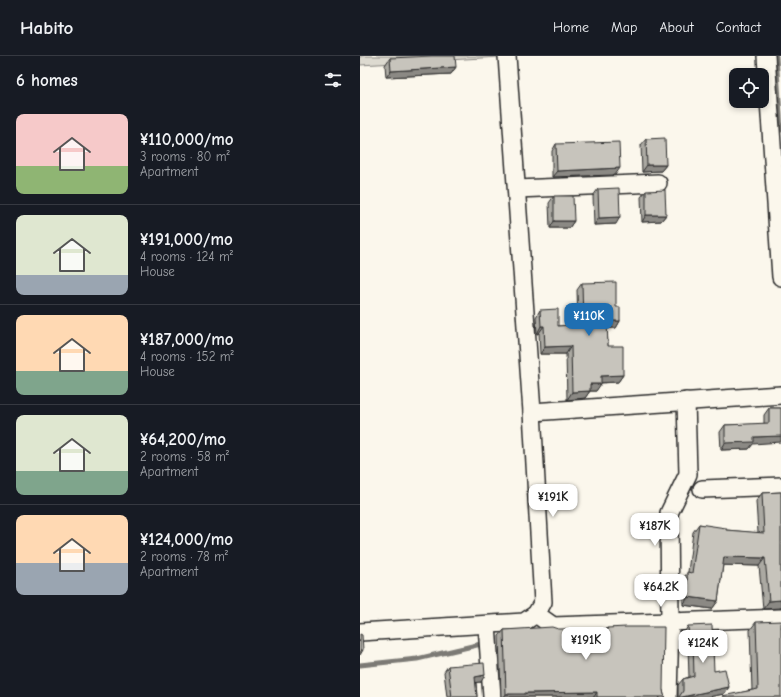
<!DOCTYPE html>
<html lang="en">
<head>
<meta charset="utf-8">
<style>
	:root { --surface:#171b24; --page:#242831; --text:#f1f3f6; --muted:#9ea1a6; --line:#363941; --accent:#1f6fb2 }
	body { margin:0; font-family:"Comic Neue",sans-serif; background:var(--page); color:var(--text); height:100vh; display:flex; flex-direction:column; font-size:15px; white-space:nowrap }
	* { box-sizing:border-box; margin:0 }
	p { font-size:13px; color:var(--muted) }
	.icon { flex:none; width:22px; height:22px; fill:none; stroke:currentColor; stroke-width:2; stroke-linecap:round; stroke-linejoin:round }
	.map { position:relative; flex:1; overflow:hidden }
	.side { display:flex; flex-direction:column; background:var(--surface); width:360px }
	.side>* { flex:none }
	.buttons { position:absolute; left:369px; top:12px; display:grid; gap:8px }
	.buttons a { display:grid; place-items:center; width:40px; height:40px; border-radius:8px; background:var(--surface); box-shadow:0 2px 6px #0003; font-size:20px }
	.price { position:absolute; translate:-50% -34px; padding:0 9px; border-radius:8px; background:#fff; color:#222; font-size:13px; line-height:26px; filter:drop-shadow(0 1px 2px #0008) }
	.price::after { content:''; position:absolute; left:50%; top:24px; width:12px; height:9px; margin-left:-6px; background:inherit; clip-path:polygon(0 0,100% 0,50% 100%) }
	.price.current { background:var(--accent); color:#fff }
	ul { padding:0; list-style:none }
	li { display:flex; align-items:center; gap:12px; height:100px; padding:0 16px }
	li+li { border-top:1px solid var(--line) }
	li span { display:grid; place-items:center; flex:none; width:112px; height:80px; border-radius:8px; color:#555 }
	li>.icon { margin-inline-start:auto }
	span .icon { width:48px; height:48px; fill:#fffc; stroke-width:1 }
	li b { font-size:17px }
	h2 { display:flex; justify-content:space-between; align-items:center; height:48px; padding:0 16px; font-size:17px }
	header { display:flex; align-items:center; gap:24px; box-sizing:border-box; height:56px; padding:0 20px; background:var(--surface); border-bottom:1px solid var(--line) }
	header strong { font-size:19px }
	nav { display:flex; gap:22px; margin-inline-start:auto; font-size:14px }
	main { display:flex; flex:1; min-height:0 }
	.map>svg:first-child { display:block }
</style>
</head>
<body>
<header>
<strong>Habito</strong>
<nav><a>Home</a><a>Map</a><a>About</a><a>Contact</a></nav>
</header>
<main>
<section class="side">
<h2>6 homes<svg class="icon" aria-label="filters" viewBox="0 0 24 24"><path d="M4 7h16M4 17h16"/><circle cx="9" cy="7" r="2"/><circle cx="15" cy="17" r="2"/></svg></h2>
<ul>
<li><span style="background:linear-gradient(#f6c9c9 65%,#8fb573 0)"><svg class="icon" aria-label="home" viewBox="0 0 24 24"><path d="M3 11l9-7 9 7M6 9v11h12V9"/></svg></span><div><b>¥110,000/mo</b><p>3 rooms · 80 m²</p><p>Apartment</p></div></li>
<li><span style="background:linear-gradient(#dfe7d0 75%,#9aa5b1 0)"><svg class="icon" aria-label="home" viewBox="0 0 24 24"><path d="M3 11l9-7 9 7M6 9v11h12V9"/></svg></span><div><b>¥191,000/mo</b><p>4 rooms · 124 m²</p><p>House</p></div></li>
<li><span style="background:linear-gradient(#ffd9b3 70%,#7fa58c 0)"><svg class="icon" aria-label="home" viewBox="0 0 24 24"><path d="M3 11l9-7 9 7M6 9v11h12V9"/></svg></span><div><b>¥187,000/mo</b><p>4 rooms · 152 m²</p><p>House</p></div></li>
<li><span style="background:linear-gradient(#dfe7d0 70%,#7fa58c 0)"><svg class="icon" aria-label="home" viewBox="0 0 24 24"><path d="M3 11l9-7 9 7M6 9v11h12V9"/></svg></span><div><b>¥64,200/mo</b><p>2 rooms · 58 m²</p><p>Apartment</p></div></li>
<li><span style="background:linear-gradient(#ffd9b3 60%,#9aa5b1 0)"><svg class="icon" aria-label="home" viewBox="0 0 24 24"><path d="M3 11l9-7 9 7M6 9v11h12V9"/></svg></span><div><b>¥124,000/mo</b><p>2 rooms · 78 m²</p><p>Apartment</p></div></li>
</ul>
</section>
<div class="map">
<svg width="421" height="641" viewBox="0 0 421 641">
	<rect width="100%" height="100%" fill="#fbf7ec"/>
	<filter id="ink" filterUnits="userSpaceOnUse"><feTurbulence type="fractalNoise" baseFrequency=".025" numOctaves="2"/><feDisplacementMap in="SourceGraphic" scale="8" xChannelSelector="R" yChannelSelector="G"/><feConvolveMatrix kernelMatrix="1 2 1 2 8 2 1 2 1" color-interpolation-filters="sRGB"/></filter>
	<g filter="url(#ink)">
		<path fill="#dddad0" stroke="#84827e" d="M0 0H140V1L0 9Z"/>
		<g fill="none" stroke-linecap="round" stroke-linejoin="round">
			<g stroke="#7b7a75" stroke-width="5">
				<path d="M416 0 421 74"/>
				<path d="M0 609 57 603 121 588V592"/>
			</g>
			<g stroke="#2b2b2b" stroke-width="20">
				<g id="minor">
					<path d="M406 0 421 221"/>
					<path d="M157 133 298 127"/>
					<path d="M172 356 421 339"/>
					<path d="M342 433 421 430"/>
					<path d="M176 558 193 570 421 562"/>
					<path d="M127 569 132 641"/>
					<path d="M0 576 164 566 176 558 183 546 172 356 147 0"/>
					<path d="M308 641 310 566 309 457 328 418 326 345"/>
				</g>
			</g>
			<use href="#minor" stroke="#fbf7ec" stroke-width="17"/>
		</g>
		<g fill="#aba9a2" stroke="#2b2b2b">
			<path d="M30 2 96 11 91 18 26 21 25 9Z"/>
			<path d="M286 83 306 109 301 115 282 116 281 89Z"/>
			<path d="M196 88 255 119 192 121V95Z"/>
			<path d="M238 133 256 168 234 169 233 140Z"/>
			<path d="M286 135 306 159 301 165 282 166 281 141Z"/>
			<path d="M194 140 214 165 209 172H190L189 147Z"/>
			<path d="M222 227 256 251 260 265 256 272H247L248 290 263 319 258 326 241 327 236 335H230L225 342 207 344 206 298H180L179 277 177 278 176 261 180 254 198 270 218 269 217 234Z"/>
			<path d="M409 352H421L389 393 361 394 360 376 365 369 404 368V359Z"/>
			<path d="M421 436V552L403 553 399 510 363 509 358 545 352 553 323 549 322 524 328 516 333 476 339 468 366 474 398 477 396 445 402 437Z"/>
			<path d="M396 566 421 641H362L392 634 390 574Z"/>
			<path d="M328 570 354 615 369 631 364 638 348 641H318V629L323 623 329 621 328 590H324V577Z"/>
			<path d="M247 572 303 634 304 639 306 641H141L139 580 144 574 246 573Z"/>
			<path d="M88 610 121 626H116L117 641H87L84 616Z"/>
		</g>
		<g fill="#8b8984" stroke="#2b2b2b">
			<path d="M96 11 91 18 26 21 31 15Z"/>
			<path d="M287 109H306L301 115 282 116Z"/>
			<path d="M260 112 255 119 192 121 197 115Z"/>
			<path d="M286 159H306L301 165 282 166Z"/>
			<path d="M260 161 256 168 234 169 239 162Z"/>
			<path d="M194 165H214L209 172H190Z"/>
			<path d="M247 265H260L256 272H242Z"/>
			<path d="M181 270H184L179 277 177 278Z"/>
			<path d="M211 290 206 298H180L185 291Z"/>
			<path d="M263 319 258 326 236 327 241 320Z"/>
			<path d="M230 328H241L236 335H225Z"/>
			<path d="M230 335 225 342 207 344 212 336Z"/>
			<path d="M421 380V386L393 388 389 393 361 394 365 387 394 381Z"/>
			<path d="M364 501 405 502 399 510 358 509Z"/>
			<path d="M328 541 358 545 352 553 323 549Z"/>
			<path d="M421 544V552L403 553 409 545Z"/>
			<path d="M329 583H333L328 590H324Z"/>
			<path d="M0 594H3L0 599Z"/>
			<path d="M125 619 121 626 111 627 115 621Z"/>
			<path d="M369 631 364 638 348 641H322Z"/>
			<path d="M237 636 234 641H144L146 638 165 637Z"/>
		</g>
		<g fill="#c7c4bc" stroke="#2b2b2b">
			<path d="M72 0H95L96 11 31 15 30 2Z"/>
			<path d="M305 82 306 109H287L286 83Z"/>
			<path d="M259 86 260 112 197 115 196 88Z"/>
			<path d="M259 132 260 161 239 162 238 133Z"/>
			<path d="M305 134 306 159H286V135Z"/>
			<path d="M194 140H213L214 165H194Z"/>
			<path d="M256 226V251H260V265H247L248 290H263V319L241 320V328H230V335L212 336 211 290 185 291 184 270H181L180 254 198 253V270L223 268 222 227Z"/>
			<path d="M409 352H421V380L394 381V386L365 387V369L409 367Z"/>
			<path d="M421 436V544L409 545 405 502 364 501 358 545 328 541 327 516 332 517 339 468 366 472V474L404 477 402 437Z"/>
			<path d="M421 565V641H363L362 640 398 633 396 566Z"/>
			<path d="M352 569 354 615 365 613 369 631 322 641H319L323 635V623L334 620 333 583H329L328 570Z"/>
			<path d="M192 571 198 573H214V574L248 573 247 572 266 571H304L303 634 304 639 306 641H237V636L165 637V638H146L144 574Z"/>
			<path d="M0 578 2 579 3 594H0Z"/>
			<path d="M124 607 125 619 115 621 117 641H92L88 610Z"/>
		</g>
	</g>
</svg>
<div class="buttons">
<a><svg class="icon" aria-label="locate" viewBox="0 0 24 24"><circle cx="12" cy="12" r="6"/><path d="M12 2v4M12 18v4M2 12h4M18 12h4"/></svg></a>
</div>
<b class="price current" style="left:229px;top:281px">¥110K</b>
<b class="price" style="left:193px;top:462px">¥191K</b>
<b class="price" style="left:295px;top:491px">¥187K</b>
<b class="price" style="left:301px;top:552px">¥64.2K</b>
<b class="price" style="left:226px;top:605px">¥191K</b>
<b class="price" style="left:343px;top:608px">¥124K</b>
</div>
</main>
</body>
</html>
